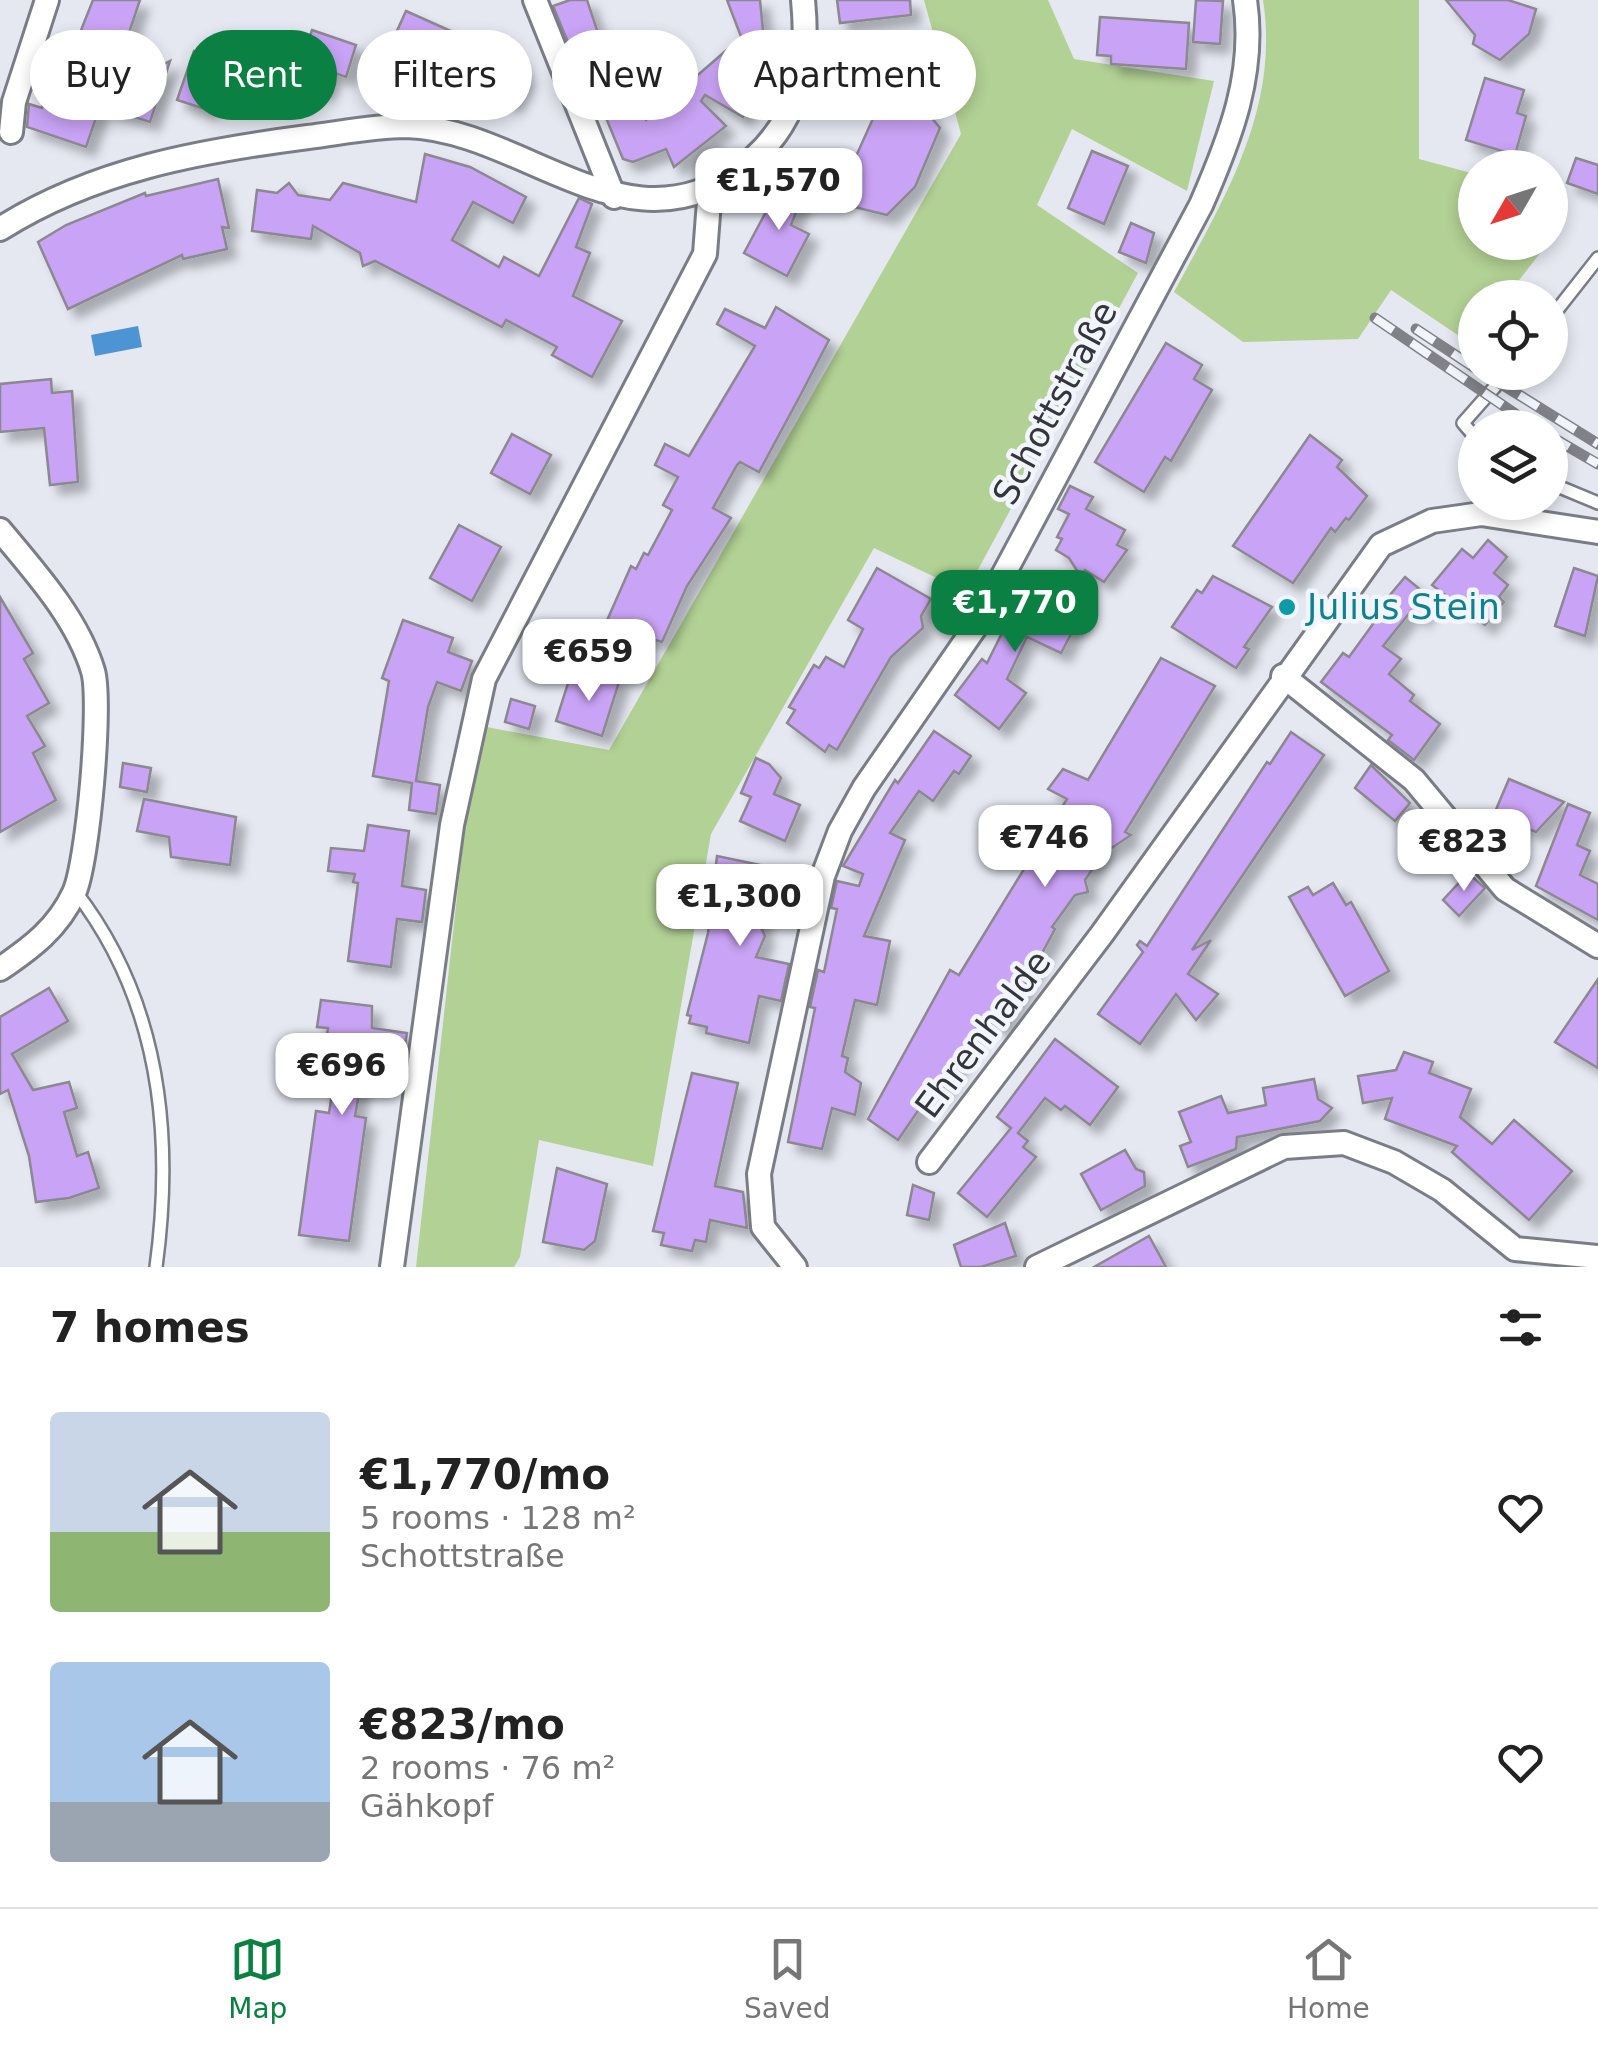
<!DOCTYPE html>
<html lang="en">
<head>
<meta charset="utf-8">
<style>
	:root { --surface:#fff; --page:#f2f2f2; --text:#222; --muted:#767676; --line:#e0e0e0; --accent:#0b8043 }
	body { margin:0; font-family:"DejaVu Sans",sans-serif; background:var(--page); color:var(--text); height:100vh; display:flex; flex-direction:column; font-size:38px; white-space:nowrap }
	* { box-sizing:border-box; margin:0 }
	p { font-size:32px; color:var(--muted) }
	.icon { flex:none; width:55px; height:55px; fill:none; stroke:currentColor; stroke-width:2; stroke-linecap:round; stroke-linejoin:round }
	.map { position:relative; height:1267px; overflow:hidden }
	.side { display:flex; flex-direction:column; background:var(--surface); flex:1 }
	.side>* { flex:none }
	.hud { position:absolute; left:30px; top:30px; width:1000px; height:90px; display:flex; gap:20px }
	.needle { width:65px; rotate:231deg }
	.fabs { position:absolute; left:1458px; top:150px; display:grid; gap:20px }
	.fabs a { display:grid; place-items:center; width:110px; height:110px; border-radius:50%; background:var(--surface); box-shadow:0 5px 15px #0003; font-size:50px }
	.price { position:absolute; translate:-50% -85px; padding:0 22px; border-radius:20px; background:#fff; color:#222; font-size:32px; line-height:65px; filter:drop-shadow(0 2px 5px #0008) }
	.price::after { content:''; position:absolute; left:50%; top:60px; width:30px; height:22px; margin-left:-15px; background:inherit; clip-path:polygon(0 0,100% 0,50% 100%) }
	.price.on { background:var(--accent); color:#fff }
	ul { padding:0; list-style:none }
	li { display:flex; align-items:center; gap:30px; height:250px; padding:0 50px }
	li span { display:grid; place-items:center; flex:none; width:280px; height:200px; border-radius:10px; color:#555 }
	li>.icon { margin-inline-start:auto }
	span .icon { width:120px; height:120px; fill:#fffc; stroke-width:1 }
	li b { font-size:42px }
	h2 { display:flex; justify-content:space-between; align-items:center; height:120px; padding:0 50px; font-size:42px }
	.pill { padding:0 35px; border-radius:45px; background:var(--surface); box-shadow:0 5px 15px #0003; font-size:35px; line-height:90px }
	.pill.on { background:var(--accent); color:#fff }
	.menu { display:flex; justify-content:space-around; align-items:center; height:140px; border-top:2px solid var(--line); background:var(--surface); font-size:28px; color:var(--muted) }
	.menu a { display:grid; justify-items:center; gap:5px }
	.menu .on { color:var(--accent) }
	.map>svg:first-child { display:block }
</style>
</head>
<body>
<div class="map">
<svg width="1598" height="1267" viewBox="0 0 1598 1267">
	<defs>
		<filter id="shadow"><feDropShadow dx="9" dy="9" stdDeviation="5" flood-color="#0004"/></filter>
	</defs>
	<rect width="100%" height="100%" fill="#e5e8f1"/>
	<g fill="#b2d194">
		<path d="M924 0H1048L1074 59 1214 81 1187 191 1072 129 1037 205 1138 273 966 592 874 548 711 834 653 1166 539 1140 520 1257 514 1267H416L476 725 609 750 961 134Z"/>
		<path d="M1263 0H1419V159L1475 174V242L1548 243 1506 297 1475 298V338L1471 344 1391 290 1358 339 1243 342 1174 292C1224 199 1280 109 1263 0Z"/>
	</g>
	<path fill="#4c94d4" d="M138 326 142 347 95 356 91 335Z"/>
	<g fill="#c9a3f5" stroke="#8b8890" stroke-width="2.5" filter="url(#shadow)">
		<path d="M93 0H140L109 92 170 61 150 122 100 106 86 147 27 127 29 104 42 108 51 80 60 83Z"/>
		<path d="M570 0H587L599 36 588 40 592 53 575 59 553 6Z"/>
		<path d="M727 0H760L764 41 748 55Z"/>
		<path d="M837 0H910L911 15 840 23Z"/>
		<path d="M1196 0 1223 1 1220 44 1193 42Z"/>
		<path d="M1446 0H1508L1536 9 1529 34 1500 60 1473 44 1475 35Z"/>
		<path d="M406 11 520 62 525 78 512 103 484 87 481 92 429 63 420 82 382 64Z"/>
		<path d="M1100 17 1189 23 1186 69 1111 64V56L1097 55Z"/>
		<path d="M312 30 356 45 346 77 332 72 324 91 275 74 265 102 254 98 252 102 214 89 208 110 177 100 194 51 242 66 247 52 259 56 262 46 302 60Z"/>
		<path d="M729 48 736 54 734 58 762 75 743 117 705 95 701 101 726 126 674 167 666 149 633 162 623 159 597 96 622 85 629 101 637 98 646 120Z"/>
		<path d="M1485 78 1524 90 1517 113 1526 116 1515 155 1466 140Z"/>
		<path d="M914 96 940 128 915 187 887 215 854 207 857 200 843 193 840 176 848 161 853 163 880 103 893 99 908 107Z"/>
		<path d="M1092 151 1128 166 1104 224 1068 208Z"/>
		<path d="M425 154 470 167 526 197 513 223 473 202 452 240 499 267 504 257 539 276 579 198 592 204 576 247 590 253 573 296 622 321 592 377 552 355 557 347 506 320 502 327 375 261 363 266 360 253 313 226 311 239 252 231 257 190 277 193 289 183 298 195 330 200 343 183 416 202Z"/>
		<path d="M1576 158 1598 165V194L1567 183Z"/>
		<path d="M218 179 229 228 222 227 227 249 183 259 182 255 68 309 38 242 66 225 145 193 146 196Z"/>
		<path d="M783 180 802 198 791 225 809 234 787 276 744 253Z"/>
		<path d="M1131 223 1154 233 1146 263 1119 252Z"/>
		<path d="M776 307 829 340 801 394 759 472 740 462 737 465 713 508 731 518 687 586 662 642 605 625 631 566 636 569 644 553 648 555 672 510 663 505 678 477 655 465 665 444 689 456 755 346 717 324 725 309 765 328Z"/>
		<path d="M1166 343 1202 365 1194 379 1212 390 1171 461 1165 457 1144 492 1095 462Z"/>
		<path d="M51 379 52 393 72 391 78 482 50 485 44 428 0 432V384Z"/>
		<path d="M512 434 551 455 530 494 491 473Z"/>
		<path d="M1310 435 1342 460 1337 467 1367 496 1349 520 1346 518 1335 532 1331 528 1293 583 1233 546Z"/>
		<path d="M1070 486 1093 497 1086 509 1125 530 1117 545 1127 550 1104 582 1085 570 1081 577 1069 558 1056 550 1062 539 1057 537 1069 514 1058 509Z"/>
		<path d="M459 525 501 547 472 601 430 578Z"/>
		<path d="M1488 540 1507 557 1494 573 1508 585 1499 597 1504 602 1485 625 1432 585 1462 549 1473 558Z"/>
		<path d="M877 568 931 599 921 616 923 628 891 657 837 750 829 745 825 752 787 723 795 710 789 707 814 665 819 668 826 657 844 667 863 629 848 620Z"/>
		<path d="M1574 568 1598 576 1585 636 1555 626Z"/>
		<path d="M1213 576 1272 607 1244 647 1249 649 1236 668 1172 627 1197 590 1202 593Z"/>
		<path d="M1405 577 1434 601 1419 618 1411 611 1383 646 1401 659 1389 674 1414 695 1410 701 1440 724 1414 760 1388 740 1392 735 1321 682 1343 653 1349 657 1373 624 1369 620Z"/>
		<path d="M1025 587 1080 617 1061 653 1027 637 1007 679 1026 693 999 729 955 695 982 659 987 663Z"/>
		<path d="M0 597 33 653 24 659 49 703 27 716 45 746 33 753 56 800 0 832Z"/>
		<path d="M403 620 453 638 448 652 472 661 461 691 437 682 428 707 416 781 440 785 436 814 409 810 412 783 373 776 389 681 382 678Z"/>
		<path d="M1161 658 1215 686 1125 832 1131 835 1103 854 1085 880 1088 892 1075 895 1052 927 1055 929 1002 1028 982 1017 944 1088 930 1102 926 1099 898 1140 868 1119 950 970 959 975 1067 799 1048 789 1063 769 1088 780Z"/>
		<path d="M599 672 620 679 602 736 556 721 569 680 592 688Z"/>
		<path d="M511 699 535 706 529 729 505 722Z"/>
		<path d="M934 731 971 756 959 774 954 771 933 801 919 791 890 833 905 840 864 936 890 941 877 1005 855 1000 842 1056 848 1058 845 1072 861 1083 855 1115 832 1108 822 1149 788 1142 815 1008 810 1007 818 970 824 972 837 909 831 908 837 881 859 886 863 874 843 866 895 780 898 783Z"/>
		<path d="M1291 732 1324 755 1192 950 1211 940 1188 974 1218 994 1196 1020 1176 994 1140 1044 1098 1014 1143 952 1137 945 1140 941 1147 946 1267 762 1270 764Z"/>
		<path d="M756 758 769 764 781 778 774 794 800 805 785 841 740 821 751 797 741 793Z"/>
		<path d="M123 763 151 768 147 792 120 787Z"/>
		<path d="M1371 765 1410 803 1395 821 1355 788Z"/>
		<path d="M1509 779 1564 802 1536 832 1510 821 1489 846 1483 840Z"/>
		<path d="M144 799 236 817 230 865 171 857 169 837 137 831Z"/>
		<path d="M1568 804 1590 813 1577 845 1590 851 1580 875 1598 884V920L1536 886Z"/>
		<path d="M368 825 409 831 402 886 426 890 422 922 397 919 391 967 348 961 358 883 353 882 355 874 328 871 331 848 364 851Z"/>
		<path d="M717 856 808 875 802 901 768 892 761 927 765 936 756 957 789 964 781 1001 759 996 749 1043 706 1033 707 1027 689 1023 691 1016 687 1015 708 933Z"/>
		<path d="M1468 873 1485 888 1459 916 1443 900Z"/>
		<path d="M1333 883 1346 905 1351 902 1389 971 1345 996 1289 897 1308 887 1313 895Z"/>
		<path d="M1598 979V1068L1555 1042Z"/>
		<path d="M49 988 68 1021 12 1054 33 1090 69 1082 77 1108 64 1112 77 1156 88 1152 99 1188 69 1198 36 1202 29 1156 8 1090 0 1094V1017Z"/>
		<path d="M321 1000 372 1006V1028L407 1033 402 1062 368 1057 363 1072 355 1116 366 1118 349 1241 299 1235 316 1111 329 1113 336 1068 322 1066 328 1028 317 1027Z"/>
		<path d="M1055 1039 1118 1087 1090 1125 1065 1106 1061 1110 1045 1098 1018 1133 1028 1141 1023 1147 1036 1157 987 1217 958 1193 1011 1128 997 1117Z"/>
		<path d="M1404 1052 1433 1062 1429 1073 1471 1089 1460 1117 1492 1144 1514 1120 1572 1171 1529 1220 1452 1152 1457 1146 1385 1119 1392 1098 1363 1103 1358 1076 1396 1070Z"/>
		<path d="M692 1073 738 1083 715 1186 743 1192 747 1228 710 1220 706 1242 695 1240 692 1251 661 1245 664 1233 653 1231Z"/>
		<path d="M1314 1079 1318 1099 1332 1108 1320 1121 1237 1137 1236 1149 1188 1167 1180 1146 1191 1142 1179 1112 1221 1096 1228 1113 1266 1105 1263 1088Z"/>
		<path d="M1125 1150 1136 1169 1144 1172 1145 1186 1101 1210 1081 1174Z"/>
		<path d="M557 1168 607 1184 595 1241 584 1250 543 1242Z"/>
		<path d="M913 1185 934 1193 929 1220 907 1215Z"/>
		<path d="M1005 1223 1016 1256 981 1267H961L954 1245Z"/>
		<path d="M1149 1236 1166 1267H1094Z"/>
	</g>
	<g fill="none" stroke-linecap="round" stroke-linejoin="round">
		<g stroke="#7a7d85" stroke-width="16">
			<g id="service">
				<path d="M1550 319 1598 258"/>
				<path d="M1475 437 1463 423 1508 372"/>
				<path d="M1550 483 1598 503"/>
				<path d="M75 891C159 999 174 1134 156 1267"/>
			</g>
		</g>
		<g stroke="#7a7d85" stroke-width="28">
			<g id="minor">
				<path d="M535 0 614 197"/>
				<path d="M11 132 14 102 47 0"/>
				<path d="M0 229C93 170 200 151 308 137 340 133 374 126 406 126 527 129 634 265 754 158 801 116 809 60 803 0"/>
				<path d="M0 530C35 572 77 618 93 671 102 702 88 863 74 893 58 928 31 948 0 969"/>
				<path d="M1283 676 1414 780 1505 889 1598 946"/>
				<path d="M929 1162 1102 934 1381 545 1432 521 1481 514 1598 532"/>
				<path d="M392 1267 452 825 484 679 705 254 710 188"/>
				<path d="M795 1267 763 1227 759 1174 823 876 840 831 864 788 976 626 1201 205C1230 139 1256 73 1245 0"/>
				<path d="M1037 1267 1284 1147 1344 1143 1394 1162 1442 1190 1515 1249 1598 1257"/>
			</g>
		</g>
		<use href="#service" stroke="#fff" stroke-width="11"/>
		<use href="#minor" stroke="#fff" stroke-width="22"/>
		<g stroke="#808288" stroke-width="11">
			<g id="rail">
				<path d="M1375 318 1536 428"/>
				<path d="M1416 329 1475 368"/>
				<path d="M1482 372 1598 444"/>
				<path d="M1550 436 1598 464"/>
			</g>
		</g>
		<use href="#rail" stroke="#f2f5fe" stroke-width="8" stroke-dasharray="22" stroke-linecap="butt"/>
	</g>
	<circle fill="#0f9aa8" stroke="#f2f5fe" stroke-width="4" cx="1287" cy="607" r="10"/>
	<g text-anchor="middle" stroke-width="9" stroke-linejoin="round" paint-order="stroke">
		<g font-size="35" fill="#353639" stroke="#f2f5fe">
			<text transform="translate(1055 403) rotate(-62)" y="12">Schottstraße</text>
			<text transform="translate(983 1034) rotate(-53)" y="12">Ehrenhalde</text>
		</g>
		<g font-size="35" fill="#0d838f" stroke="#f2f5fe" text-anchor="start">
			<text x="1307" y="619">Julius Stein</text>
		</g>
	</g>
</svg>
<div class="fabs">
<a><svg class="needle" viewBox="-14 -14 28 28"><path d="M0-13l5 13h-10z" fill="#e53935"/><path d="M0 13l5-13h-10z" fill="#767676"/></svg></a>
<a><svg class="icon" aria-label="locate" viewBox="0 0 24 24"><circle cx="12" cy="12" r="6"/><path d="M12 2v4M12 18v4M2 12h4M18 12h4"/></svg></a>
<a><svg class="icon" aria-label="layers" viewBox="0 0 24 24"><path d="M12 4l9 5-9 5-9-5zM3 14l9 5 9-5"/></svg></a>
</div>
<b class="price" style="left:779px;top:233px">€1,570</b>
<b class="price on" style="left:1015px;top:655px">€1,770</b>
<b class="price" style="left:589px;top:704px">€659</b>
<b class="price" style="left:1045px;top:890px">€746</b>
<b class="price" style="left:1464px;top:894px">€823</b>
<b class="price" style="left:740px;top:949px">€1,300</b>
<b class="price" style="left:342px;top:1118px">€696</b>
<div class="hud">
<a class="pill">Buy</a>
<a class="pill on">Rent</a>
<a class="pill">Filters</a>
<a class="pill">New</a>
<a class="pill">Apartment</a>
</div>
</div>
<section class="side">
<h2>7 homes<svg class="icon" aria-label="filters" viewBox="0 0 24 24"><path d="M4 7h16M4 17h16"/><circle cx="9" cy="7" r="2"/><circle cx="15" cy="17" r="2"/></svg></h2>
<ul>
<li><span style="background:linear-gradient(#c9d6e8 60%,#8fb573 0)"><svg class="icon" aria-label="home" viewBox="0 0 24 24"><path d="M3 11l9-7 9 7M6 9v11h12V9"/></svg></span><div><b>€1,770/mo</b><p>5 rooms · 128 m²</p><p>Schottstraße</p></div><svg class="icon" aria-label="heart" viewBox="0 0 24 24"><path d="M12 20l-8-8c-3-5 5-10 8-4 3-6 11-1 8 4z"/></svg></li>
<li><span style="background:linear-gradient(#a9c7e8 70%,#9aa5b1 0)"><svg class="icon" aria-label="home" viewBox="0 0 24 24"><path d="M3 11l9-7 9 7M6 9v11h12V9"/></svg></span><div><b>€823/mo</b><p>2 rooms · 76 m²</p><p>Gähkopf</p></div><svg class="icon" aria-label="heart" viewBox="0 0 24 24"><path d="M12 20l-8-8c-3-5 5-10 8-4 3-6 11-1 8 4z"/></svg></li>
</ul>
</section>
<nav class="menu">
<a class="on"><svg class="icon" aria-label="map" viewBox="0 0 24 24"><path d="M3 6l6-2 6 2 6-2v14l-6 2-6-2-6 2zM9 4v14M15 6v14"/></svg>Map</a>
<a><svg class="icon" aria-label="saved" viewBox="0 0 24 24"><path d="M7 4h10v16l-5-4-5 4z"/></svg>Saved</a>
<a><svg class="icon" aria-label="home" viewBox="0 0 24 24"><path d="M3 11l9-7 9 7M6 9v11h12V9"/></svg>Home</a>
</nav>
</body>
</html>
